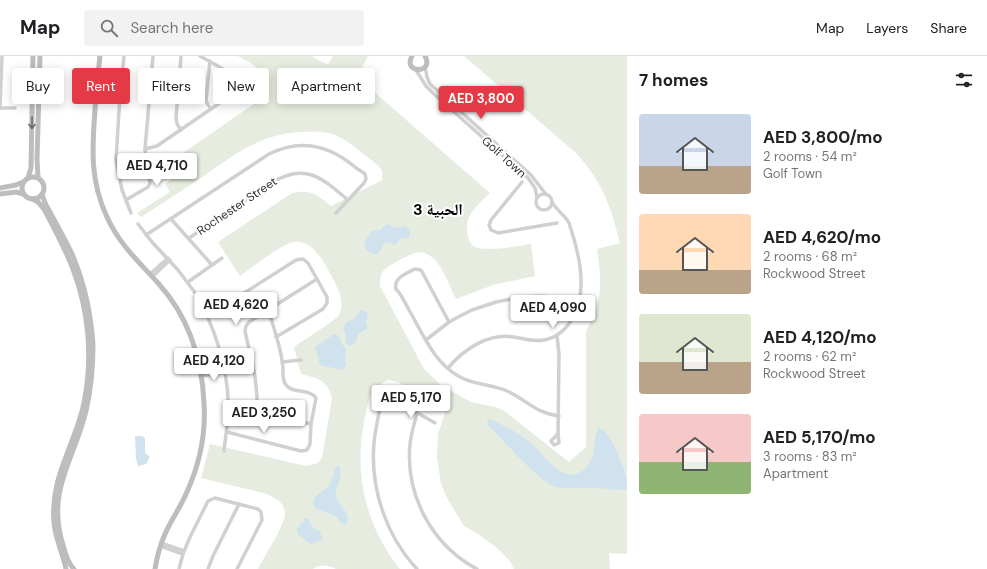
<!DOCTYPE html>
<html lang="en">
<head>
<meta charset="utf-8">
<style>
	:root { --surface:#fff; --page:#f2f2f2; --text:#202124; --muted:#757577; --line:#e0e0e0; --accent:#e63946 }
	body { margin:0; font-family:"DM Sans","Noto Naskh Arabic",sans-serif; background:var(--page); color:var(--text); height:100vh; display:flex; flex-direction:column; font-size:15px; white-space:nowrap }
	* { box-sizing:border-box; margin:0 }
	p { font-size:13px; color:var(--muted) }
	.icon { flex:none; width:22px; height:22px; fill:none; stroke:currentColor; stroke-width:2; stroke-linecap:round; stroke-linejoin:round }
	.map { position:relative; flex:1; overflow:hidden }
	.details { display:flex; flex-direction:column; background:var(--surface); width:360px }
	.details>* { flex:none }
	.hud { position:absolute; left:12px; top:12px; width:380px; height:36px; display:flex; gap:8px }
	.price { position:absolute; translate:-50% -34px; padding:0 9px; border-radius:4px; background:#fff; color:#222; font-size:13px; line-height:26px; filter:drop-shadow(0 1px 2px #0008) }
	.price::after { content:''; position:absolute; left:50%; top:24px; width:12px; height:9px; margin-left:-6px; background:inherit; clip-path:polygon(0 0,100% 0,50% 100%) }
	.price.active { background:var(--accent); color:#fff }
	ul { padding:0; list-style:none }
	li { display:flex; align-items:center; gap:12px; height:100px; padding:0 12px }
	li span { display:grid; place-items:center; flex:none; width:112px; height:80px; border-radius:4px; color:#555 }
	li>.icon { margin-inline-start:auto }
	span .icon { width:48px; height:48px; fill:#fffc; stroke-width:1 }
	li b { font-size:17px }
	h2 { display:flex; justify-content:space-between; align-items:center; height:48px; padding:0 12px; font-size:17px }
	.tag { padding:0 14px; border-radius:4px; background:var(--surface); box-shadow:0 2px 10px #0003; font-size:14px; line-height:36px }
	.tag.active { background:var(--accent); color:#fff }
	header { display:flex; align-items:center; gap:24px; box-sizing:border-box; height:56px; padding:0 20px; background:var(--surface); border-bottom:1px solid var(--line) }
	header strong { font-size:19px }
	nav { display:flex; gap:22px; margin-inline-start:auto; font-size:14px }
	.search { width:280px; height:36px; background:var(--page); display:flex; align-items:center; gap:10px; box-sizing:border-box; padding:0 14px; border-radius:4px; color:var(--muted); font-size:15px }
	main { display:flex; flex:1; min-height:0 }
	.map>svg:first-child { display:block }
</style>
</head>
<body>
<header>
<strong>Map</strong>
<div class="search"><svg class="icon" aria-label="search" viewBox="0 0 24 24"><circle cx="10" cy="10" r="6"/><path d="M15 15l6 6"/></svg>Search here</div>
<nav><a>Map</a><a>Layers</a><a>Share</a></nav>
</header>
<main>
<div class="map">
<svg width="627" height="513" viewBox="0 0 627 513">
	<rect width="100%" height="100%" fill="#fff"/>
	<path fill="#e6ecdf" d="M238 0H311L328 9 333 0H368L357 21 490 137C476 151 463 160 468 181 469 185 471 189 475 191 487 196 518 190 531 188L535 220 493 229 456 243C450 231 443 211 433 202 428 198 422 195 416 197 409 198 388 210 383 215 380 220 380 224 380 230L424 313 442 330 471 346 495 351 503 354 569 406 586 391V275C603 245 602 226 597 193L620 187C611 150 602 126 577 98L464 0H627V498L609 497 610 513H514L510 505 497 492 478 478 464 470 447 442 441 428 437 401 438 378 446 354 398 326 388 324C369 333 369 343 365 361 353 415 365 470 400 513H336C328 509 321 508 313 513H258C264 501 285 469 285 457 285 447 275 442 267 438L201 422 210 388 306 410 318 407 322 402 332 342C328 324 317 322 301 318L294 291C302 285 335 265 339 259 346 245 337 231 331 219 323 205 313 184 294 186 283 187 251 212 240 220L218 186 292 137C312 133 316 138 331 150L382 124C382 122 383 118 382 115 380 109 363 98 357 93 338 77 326 74 301 76 261 78 237 97 205 119 184 133 163 147 141 161L137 157 170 136 165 128 175 121 167 108 261 43C274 18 256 10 238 0Z"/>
	<g fill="#cfe2ee">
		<path d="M388 168C394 174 398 171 405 170L409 173 410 177 409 181 406 183 401 182 397 187 394 189 390 186 384 187C382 190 380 196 377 198 370 200 363 192 365 186 366 183 370 178 372 175L381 174 385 169Z"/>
		<path d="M361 254 367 256 368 259 366 266 368 272 358 278C356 284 358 289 349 290L346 287V279L343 271 347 266 354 263Z"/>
		<path d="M334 278 339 280 342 288 346 293 345 300 346 309 342 314 320 309 315 291Z"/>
		<path d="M489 363 493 364C504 370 517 376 527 384 543 396 567 437 588 409 599 396 591 381 599 372 610 374 623 409 626 420 627 424 627 429 627 433 617 436 607 432 597 432 583 431 569 434 556 431 541 428 501 382 488 369L487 365Z"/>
		<path d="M135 380H142L145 382V397L150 401 146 408 138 410 136 402Z"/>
		<path d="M337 410H339C345 421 335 428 336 438 337 450 351 455 347 467L343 468 335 460 315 452 313 447C315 437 325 435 330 428 333 423 334 417 335 412Z"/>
		<path d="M308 462 313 472C324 476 318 475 323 483L320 485 314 486 313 489H311L297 477V472L300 470V467L304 466V463Z"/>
	</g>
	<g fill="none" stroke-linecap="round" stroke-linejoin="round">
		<g stroke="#d0d0d0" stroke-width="3.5">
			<path d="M124 0 120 39 116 104 122 134 131 157"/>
			<path d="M210 5 206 44 208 49 211 53"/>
			<path d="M425 11 427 21 430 28 531 119 545 137"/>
			<path d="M416 14 426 30 434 38 528 122 535 132 537 141"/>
			<path d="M97 30 120 33"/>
			<path d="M97 34 120 36"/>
			<path d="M0 52 2 0"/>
			<path d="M0 52H15"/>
			<path d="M181 74 177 68 176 62 181 0"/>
			<path d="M145 93 157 90 237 35 241 31V25L239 22 200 0"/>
			<path d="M522 126 491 164 489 169 491 174 498 177 557 167"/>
			<circle cx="544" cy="146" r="8"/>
			<path d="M126 144 148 131 150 127 146 107 145 93 153 0"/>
			<path d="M171 163 212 209"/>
			<path d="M138 168 152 186 178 214 196 238"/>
			<path d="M146 179 269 98C301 82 329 89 355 111 358 114 362 115 365 118L366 123 364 127 336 157"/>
			<path d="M189 182 273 126C306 106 323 123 348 144"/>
			<path d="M150 218 168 202"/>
			<path d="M152 221 170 204"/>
			<path d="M188 226 222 202"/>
			<path d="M201 247C219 283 230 321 228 361 227 373 225 384 224 395"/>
			<path d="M208 260 296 204 303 203 308 207 327 241V247L323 253 276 281"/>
			<path d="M249 266 246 270 245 275 255 320 257 340V366"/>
			<path d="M249 266 317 223"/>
			<path d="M449 266 421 214 415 213C407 217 393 222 396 233 402 239 405 247 409 254 423 278 434 307 460 321 474 329 492 328 507 335 527 344 535 357 559 360"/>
			<path d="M557 279 559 299 558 378"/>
			<path d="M426 284 449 266 460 260 472 254 496 246 521 241 541 240 579 244"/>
			<path d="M282 306 301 304"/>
			<path d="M448 312C464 293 488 277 514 281 524 283 534 286 544 284 571 279 582 248 581 224 581 206 575 185 569 167 565 159 557 155 552 146"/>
			<path d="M201 317 225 314"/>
			<path d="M201 320 225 316"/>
			<path d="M257 355 311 368"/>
			<path d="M417 358C414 368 411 378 410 388 405 439 432 489 477 513"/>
			<path d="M227 376 301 395 307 394 310 388 311 368 316 342C309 332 292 338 286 329 282 324 283 316 283 311 281 291 274 272 268 254"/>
			<path d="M558 378 559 387 554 389 551 385Z"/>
			<path d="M161 487 184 495"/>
			<path d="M160 490 183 498"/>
			<path d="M179 513 183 498 190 481 208 445 215 442 258 453 261 456 262 464 237 513"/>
			<path d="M208 513 213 500 239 448"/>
			<path d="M417 513C386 480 370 432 374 387 375 375 378 363 380 351L383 345 386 342 393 343 435 367"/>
		</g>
		<g stroke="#bdbdbd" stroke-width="5">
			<path d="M100 0C98 18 96 36 95 54 92 93 90 125 107 161 119 188 139 206 158 227 188 260 202 303 204 347 206 378 199 410 186 438 180 452 171 464 165 478 160 489 157 501 155 513"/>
			<path d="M412 0C402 18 435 18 425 0"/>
			<circle cx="33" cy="132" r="11"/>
			<path d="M28 122 31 112 33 0"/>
			<path d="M38 122 37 103 40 0"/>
			<path d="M0 132 16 129 23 126"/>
			<path d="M0 138 16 136 23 138"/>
			<path d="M42 138 45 147C54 164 64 181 72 198 84 226 91 258 93 289 93 311 91 333 86 355 74 405 46 434 63 489 65 497 68 507 74 513"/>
			<path d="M33 143 38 146 44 153C54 172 65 192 73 213 89 255 93 302 84 347 75 390 50 420 54 466 55 483 63 497 66 513"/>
		</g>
	</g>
	<defs><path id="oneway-shaft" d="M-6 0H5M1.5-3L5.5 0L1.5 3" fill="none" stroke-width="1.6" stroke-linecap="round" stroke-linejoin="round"/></defs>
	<use stroke="#6a6a6a" href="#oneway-shaft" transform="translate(32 67) rotate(91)"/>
	<g text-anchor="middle" stroke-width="4" stroke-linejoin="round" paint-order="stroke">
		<g font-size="12" fill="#333" stroke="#fff">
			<text transform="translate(504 101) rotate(42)" y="4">Golf Town</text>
			<text transform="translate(237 150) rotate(-34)" y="4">Rochester Street</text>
		</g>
		<g font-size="16" font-weight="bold" fill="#000" stroke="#fff">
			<text x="438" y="159">الحبية 3</text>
		</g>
	</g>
</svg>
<b class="price active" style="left:481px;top:64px">AED 3,800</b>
<b class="price" style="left:157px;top:131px">AED 4,710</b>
<b class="price" style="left:236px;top:270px">AED 4,620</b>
<b class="price" style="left:553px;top:273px">AED 4,090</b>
<b class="price" style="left:214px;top:326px">AED 4,120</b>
<b class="price" style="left:411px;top:363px">AED 5,170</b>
<b class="price" style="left:264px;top:378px">AED 3,250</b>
<div class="hud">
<a class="tag">Buy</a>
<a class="tag active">Rent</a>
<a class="tag">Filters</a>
<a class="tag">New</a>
<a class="tag">Apartment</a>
</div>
</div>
<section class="details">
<h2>7 homes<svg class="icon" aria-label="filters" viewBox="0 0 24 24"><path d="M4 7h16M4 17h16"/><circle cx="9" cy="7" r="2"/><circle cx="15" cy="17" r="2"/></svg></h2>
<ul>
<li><span style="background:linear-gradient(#c9d6e8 65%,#b9a48a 0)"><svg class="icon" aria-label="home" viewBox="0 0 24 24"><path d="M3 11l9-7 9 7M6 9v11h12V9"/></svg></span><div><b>AED 3,800/mo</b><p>2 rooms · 54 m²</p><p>Golf Town</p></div></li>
<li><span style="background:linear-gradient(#ffd9b3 70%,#b9a48a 0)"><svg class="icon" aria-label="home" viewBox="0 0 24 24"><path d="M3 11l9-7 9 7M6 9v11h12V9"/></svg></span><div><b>AED 4,620/mo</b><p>2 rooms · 68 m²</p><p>Rockwood Street</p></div></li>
<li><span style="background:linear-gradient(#dfe7d0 60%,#b9a48a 0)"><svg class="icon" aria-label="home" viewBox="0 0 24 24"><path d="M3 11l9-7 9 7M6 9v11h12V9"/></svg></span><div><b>AED 4,120/mo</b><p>2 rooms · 62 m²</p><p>Rockwood Street</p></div></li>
<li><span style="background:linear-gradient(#f6c9c9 60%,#8fb573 0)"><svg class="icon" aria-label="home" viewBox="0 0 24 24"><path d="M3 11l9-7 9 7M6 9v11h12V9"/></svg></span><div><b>AED 5,170/mo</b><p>3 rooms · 83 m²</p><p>Apartment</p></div></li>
</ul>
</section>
</main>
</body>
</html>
